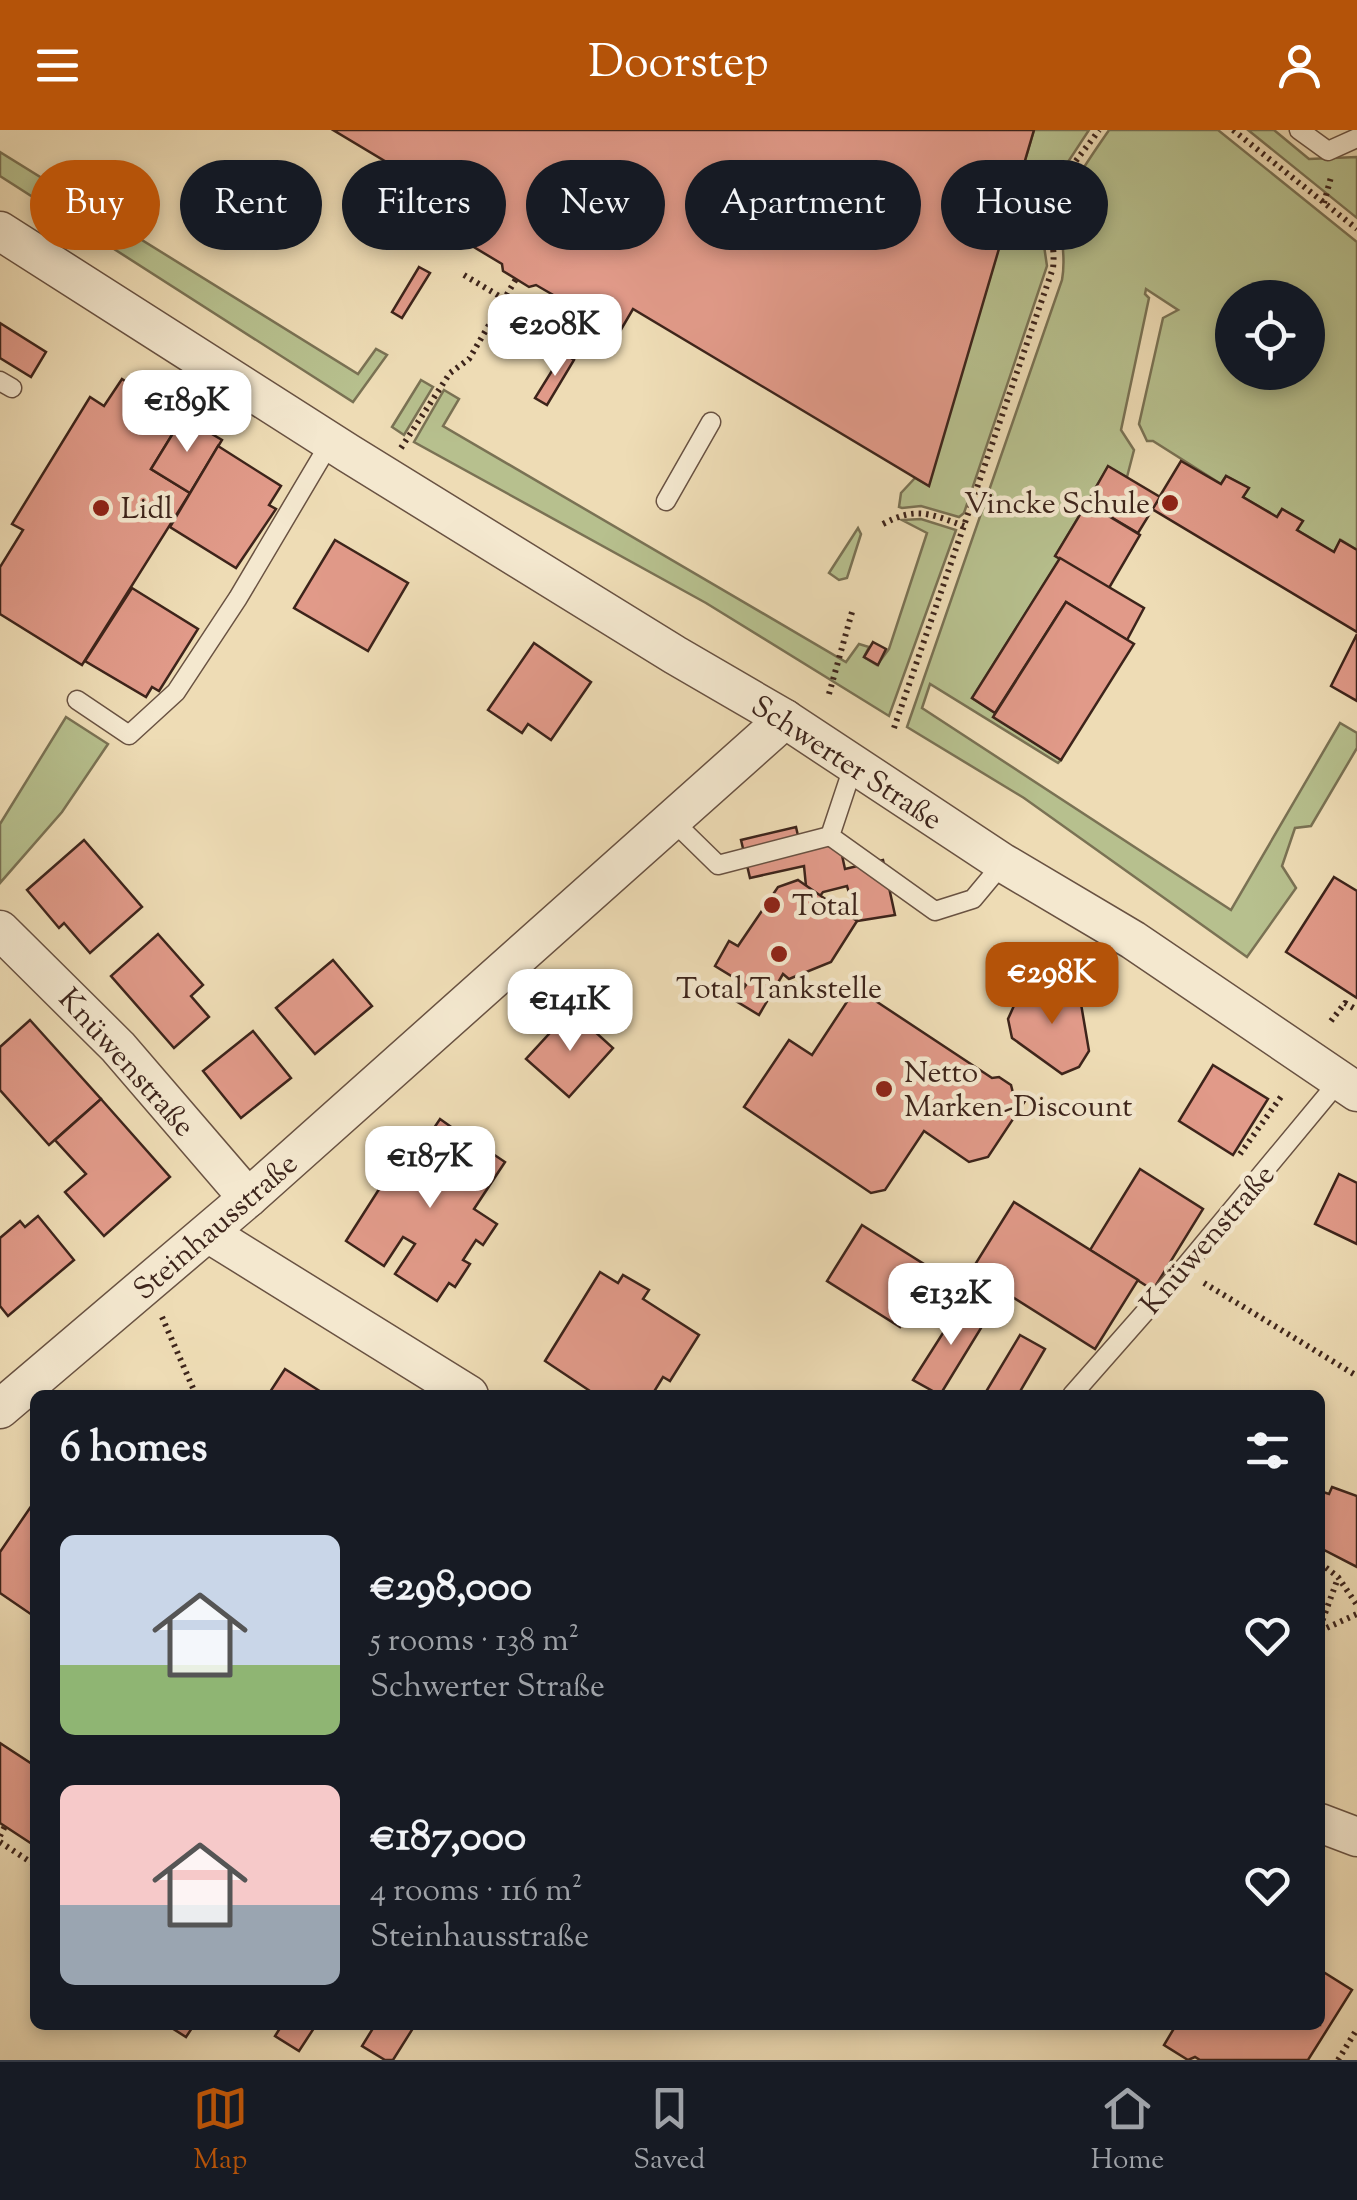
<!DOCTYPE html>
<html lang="en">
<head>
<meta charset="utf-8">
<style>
	:root { --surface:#171b24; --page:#20242c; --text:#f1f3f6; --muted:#9ea1a6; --line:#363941; --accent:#b45309 }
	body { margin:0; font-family:"Sorts Mill Goudy",serif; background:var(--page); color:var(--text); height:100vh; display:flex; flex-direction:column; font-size:38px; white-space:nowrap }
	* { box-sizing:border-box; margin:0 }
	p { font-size:32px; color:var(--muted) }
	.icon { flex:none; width:55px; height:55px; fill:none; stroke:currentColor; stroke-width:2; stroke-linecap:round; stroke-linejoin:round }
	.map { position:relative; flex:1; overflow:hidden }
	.panel { position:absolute; left:30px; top:1260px; width:1295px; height:640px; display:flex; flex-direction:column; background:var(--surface); border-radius:15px; box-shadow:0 5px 15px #0003 }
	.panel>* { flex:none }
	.guide { position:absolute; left:30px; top:30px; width:1298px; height:90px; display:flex; gap:20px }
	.fabs { position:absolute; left:1215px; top:150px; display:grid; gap:20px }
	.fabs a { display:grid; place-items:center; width:110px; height:110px; border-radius:50%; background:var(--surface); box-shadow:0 5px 15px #0003; font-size:50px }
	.price { position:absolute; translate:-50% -85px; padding:0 22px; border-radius:20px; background:#fff; color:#222; font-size:32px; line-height:65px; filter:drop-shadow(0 2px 5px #0008) }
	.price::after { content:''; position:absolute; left:50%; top:60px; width:30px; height:22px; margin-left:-15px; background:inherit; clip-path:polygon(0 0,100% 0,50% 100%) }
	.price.current { background:var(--accent); color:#fff }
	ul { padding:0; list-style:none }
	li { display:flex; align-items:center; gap:30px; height:250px; padding:0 30px }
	li span { display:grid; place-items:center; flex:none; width:280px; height:200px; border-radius:15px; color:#555 }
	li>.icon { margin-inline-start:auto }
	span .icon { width:120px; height:120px; fill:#fffc; stroke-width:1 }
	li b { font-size:42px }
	h2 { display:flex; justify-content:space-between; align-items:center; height:120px; padding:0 30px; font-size:42px }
	.chip { padding:0 35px; border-radius:45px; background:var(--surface); box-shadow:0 5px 15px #0003; font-size:35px; line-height:90px }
	.chip.current { background:var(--accent); color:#fff }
	header { display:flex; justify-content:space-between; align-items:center; height:130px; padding:0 30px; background:var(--accent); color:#fff; font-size:45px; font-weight:600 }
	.tabs { display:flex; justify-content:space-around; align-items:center; height:140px; border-top:2px solid var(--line); background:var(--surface); font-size:28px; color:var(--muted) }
	.tabs a { display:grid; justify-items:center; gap:5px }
	.tabs .current { color:var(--accent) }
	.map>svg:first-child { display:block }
</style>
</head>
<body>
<header><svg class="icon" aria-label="menu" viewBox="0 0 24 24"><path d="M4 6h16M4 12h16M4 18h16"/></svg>Doorstep<svg class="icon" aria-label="person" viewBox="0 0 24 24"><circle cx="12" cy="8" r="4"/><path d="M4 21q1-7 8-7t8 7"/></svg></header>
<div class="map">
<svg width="1357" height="1930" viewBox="0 0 1357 1930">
	<rect width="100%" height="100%" fill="#eedcb5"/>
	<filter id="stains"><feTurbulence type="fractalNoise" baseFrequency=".002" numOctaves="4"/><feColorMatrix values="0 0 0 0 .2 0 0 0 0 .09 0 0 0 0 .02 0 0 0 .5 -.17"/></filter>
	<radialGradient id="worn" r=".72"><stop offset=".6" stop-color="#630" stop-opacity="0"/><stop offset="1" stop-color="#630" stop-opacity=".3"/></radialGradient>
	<g fill="#b7c08e" stroke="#7a7254" stroke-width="2.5" fill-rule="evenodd">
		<path d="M1034 0H1089L1041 73 1039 82 1047 136 964 383 959 387 921 376 902 378 899 377 901 363 915 348 928 355Z"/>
		<path d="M1109 0H1218L1357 112V420L1341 410 1334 422 1297 400 1302 391 1282 379 1277 387 1243 367 1248 358 1226 346 1221 354 1153 311H1147L1139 294 1163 188 1178 180 1146 159 1145 164 1149 168 1121 300 1134 320 1127 347 1108 337 1056 425 1060 429 972 568 995 583 994 587 1061 630 1058 633 930 554 922 578 1231 780 1340 593 1357 603V618L1311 696 1295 698 1282 736 1296 758 1247 827 1024 668 907 597 1062 150C1067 123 1059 110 1062 85 1065 61 1095 21 1109 0ZM1232 168H1308V242H1232Z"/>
		<path d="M1248 0H1274L1309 29 1357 27V88Z"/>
		<path d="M0 22 358 244 376 219 387 225 353 272 0 46Z"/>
		<path d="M421 250 433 257 404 305 392 297Z"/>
		<path d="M444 260 459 269 443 296 846 532 859 514 869 517 864 527 877 535 889 519 927 403 902 390 921 389 956 400 889 586 706 473 414 312Z"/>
		<path d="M858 398 861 404 847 448 839 450 829 443Z"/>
		<path d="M66 587 108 614 62 682 0 753V694Z"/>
	</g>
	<g fill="#e19a89" stroke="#3d241b" stroke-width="2.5">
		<path d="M333 0H1034L929 356 633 179 619 203 536 155 529 157 503 141 502 134 419 84 433 60Z"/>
		<path d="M419 137 430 143 402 188 392 182Z"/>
		<path d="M0 193 46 222 31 247 0 228Z"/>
		<path d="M563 223 574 230 547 275 535 268Z"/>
		<path d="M122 249 183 287 151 339 190 363 82 535 0 484V437L23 400 12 394 90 267 104 276Z"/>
		<path d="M183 287 222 310 190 363 151 339Z"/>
		<path d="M218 316 281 356 269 375 276 379 236 438 170 397Z"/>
		<path d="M1181 331 1221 354 1226 346 1249 358 1243 367 1277 387 1282 379 1303 391 1297 400 1334 422 1340 410 1357 420V502L1152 379Z"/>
		<path d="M1108 336 1160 367 1138 403 1087 373Z"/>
		<path d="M1087 373 1140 405 1109 458 1055 426Z"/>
		<path d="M335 410 408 453 368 521 294 478Z"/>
		<path d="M1060 428 1144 478 1127 510 1066 472 995 583 972 568Z"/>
		<path d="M132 458 198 499 159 561 152 557 146 567 85 531Z"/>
		<path d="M1066 472 1134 514 1061 630 993 587Z"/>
		<path d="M1357 504V571L1331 556Z"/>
		<path d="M873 512 886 519 878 535 864 527Z"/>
		<path d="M534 513 591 552 551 610 528 594 522 603 488 580Z"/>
		<path d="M796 697 799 710 837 702 845 739 883 730 895 785 857 791 847 756 823 762 820 766 806 756 804 736 750 748 741 710Z"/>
		<path d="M84 710 142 777 90 823 64 793 59 798 27 760Z"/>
		<path d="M1334 747 1357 761V868L1286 822Z"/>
		<path d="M798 750 857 791 831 832 789 849 783 844 759 885 736 871 746 855 715 836 729 811 738 816 778 757Z"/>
		<path d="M158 804 203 855 191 866 209 887 174 918 111 846Z"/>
		<path d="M333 830 372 876 315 924 276 878Z"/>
		<path d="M1064 852 1079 862 1089 921 1079 937 1062 944 1012 908 1008 889 1017 869H1033L1042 856Z"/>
		<path d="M856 858 992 948 999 947 1011 955 1013 963 1025 971 988 1027 969 1032 924 1001 885 1060 871 1063 744 977 789 910 812 925Z"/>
		<path d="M571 880 613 918 569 967 526 929Z"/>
		<path d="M30 890 101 969 49 1015 0 960V917Z"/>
		<path d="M253 901 291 948 241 988 203 941Z"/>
		<path d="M1213 935 1268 969 1233 1025 1179 991Z"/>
		<path d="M101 969 170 1047 104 1106 65 1062 86 1044 55 1010Z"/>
		<path d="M440 989 464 1006 460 1012 476 1023 481 1016 505 1032 474 1079 497 1094 483 1115 476 1110 463 1130 470 1134 455 1157 449 1153 437 1171 395 1144 415 1114 403 1107 384 1136 346 1111 383 1053 377 1048 391 1026 408 1037Z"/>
		<path d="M1140 1039 1203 1079 1153 1160 1090 1120Z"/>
		<path d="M1339 1044 1357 1053V1114L1315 1094Z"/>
		<path d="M1014 1072 1138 1150 1095 1219 971 1141Z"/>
		<path d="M38 1086 74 1130 8 1186 0 1176V1108L20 1091 25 1097Z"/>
		<path d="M862 1095 935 1141 900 1197 827 1151Z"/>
		<path d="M600 1142 618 1153 623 1145 649 1160 643 1169 699 1205 670 1251 663 1247 652 1265H596L545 1231Z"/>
		<path d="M964 1170 989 1185 940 1265 913 1250Z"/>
		<path d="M1020 1205 1045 1219 1018 1265H984Z"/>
		<path d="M285 1239 326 1265H268Z"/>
		<path d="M1332 1357 1357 1366V1437L1324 1420 1320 1430V1361L1329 1364Z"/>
		<path d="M32 1375 35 1377V1487L0 1463V1422Z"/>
		<path d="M0 1613 35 1636V1716L0 1693Z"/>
		<path d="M1325 1843 1352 1860 1308 1930H1200L1195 1927 1188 1930 1164 1915 1176 1895H1320V1847Z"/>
		<path d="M167 1895H194L186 1907Z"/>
		<path d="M282 1895H316L299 1921 275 1906Z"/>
		<path d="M375 1895H415L393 1930H385L362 1916Z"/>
	</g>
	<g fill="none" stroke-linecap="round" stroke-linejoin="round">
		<g stroke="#695242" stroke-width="21">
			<g id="service">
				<path d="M1299 0 1328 21 1357 8"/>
				<path d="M0 251 12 258"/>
				<path d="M666 371 711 292"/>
				<path d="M77 570 129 605 176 562 238 468 331 311"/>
				<path d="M854 634 830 706 935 781 973 769 1003 733"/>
				<path d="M673 691 718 735 830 706"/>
				<path d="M1072 1265 1182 1140 1339 951"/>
			</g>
		</g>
		<g stroke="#695242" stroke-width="41">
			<g id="minor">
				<path d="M0 101 348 323 675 525 785 589 1003 733 1133 810 1357 962"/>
				<path d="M0 800 118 917 248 1068"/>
				<path d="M208 1103 469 1265"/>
				<path d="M0 1279 248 1068 785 589"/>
				<path d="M1320 1693 1357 1707"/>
			</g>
		</g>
		<g stroke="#3d241b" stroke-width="6" stroke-dasharray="2.5 5" stroke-linecap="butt">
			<path d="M1233 0 1357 99"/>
			<path d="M1324 73 1331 47"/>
			<path d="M464 145 551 197"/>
			<path d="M401 318 450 243 469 229 516 149"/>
			<path d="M883 394C916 376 931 384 964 396"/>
			<path d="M829 564 852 482"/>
			<path d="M894 598 1053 138C1055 121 1051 107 1051 90 1050 57 1081 26 1099 0"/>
			<path d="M1331 891 1345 873 1357 880"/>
			<path d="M1240 1024 1283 964"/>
			<path d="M1204 1153 1357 1246"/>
			<path d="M162 1187 196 1265"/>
			<path d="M1320 1433 1338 1447 1357 1475"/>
			<path d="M1320 1497 1338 1448"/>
			<path d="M1320 1501 1357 1484"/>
			<path d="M0 1706 5 1696"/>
			<path d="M0 1712 35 1735"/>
			<path d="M1338 1930 1357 1899"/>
		</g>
		<use href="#service" stroke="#f4e8cf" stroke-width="18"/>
		<use href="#minor" stroke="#f4e8cf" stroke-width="38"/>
	</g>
	<g fill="#8f2418" stroke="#f4e8cf" stroke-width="4">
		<circle cx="1170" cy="373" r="10"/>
		<circle cx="101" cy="378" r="10"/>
		<circle cx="772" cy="775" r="10"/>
		<circle cx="779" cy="824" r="10"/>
		<circle cx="884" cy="959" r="10"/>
	</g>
	<g text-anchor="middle" stroke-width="9" stroke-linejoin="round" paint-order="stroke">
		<g font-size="30" fill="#3d241b" stroke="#f4e8cf" text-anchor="start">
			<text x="1150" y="383" text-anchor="end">Vincke Schule</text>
			<text x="121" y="388">Lidl</text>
			<text x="792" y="785">Total</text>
			<text x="779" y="868" text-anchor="middle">Total Tankstelle</text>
			<text x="904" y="952">Netto<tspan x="904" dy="34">Marken-Discount</tspan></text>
		</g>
		<g font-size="30" fill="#3d241b" stroke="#f4e8cf">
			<text transform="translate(847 632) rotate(33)" y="10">Schwerter Straße</text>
			<text transform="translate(127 932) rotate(48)" y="10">Knüwenstraße</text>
			<text transform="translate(215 1096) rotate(-41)" y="10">Steinhausstraße</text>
			<text transform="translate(1207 1109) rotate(-49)" y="10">Knüwenstraße</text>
		</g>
	</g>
	<rect width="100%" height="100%" filter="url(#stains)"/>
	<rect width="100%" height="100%" fill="url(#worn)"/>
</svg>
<div class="fabs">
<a><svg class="icon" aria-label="locate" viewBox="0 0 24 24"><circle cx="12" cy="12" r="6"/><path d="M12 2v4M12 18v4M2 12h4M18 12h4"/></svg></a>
</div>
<b class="price" style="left:555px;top:249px">€208K</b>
<b class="price" style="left:187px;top:325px">€189K</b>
<b class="price current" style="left:1052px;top:897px">€298K</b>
<b class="price" style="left:570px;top:924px">€141K</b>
<b class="price" style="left:430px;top:1081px">€187K</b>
<b class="price" style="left:951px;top:1218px">€132K</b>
<div class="guide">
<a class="chip current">Buy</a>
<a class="chip">Rent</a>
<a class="chip">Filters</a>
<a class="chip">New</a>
<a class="chip">Apartment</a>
<a class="chip">House</a>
</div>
<section class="panel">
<h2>6 homes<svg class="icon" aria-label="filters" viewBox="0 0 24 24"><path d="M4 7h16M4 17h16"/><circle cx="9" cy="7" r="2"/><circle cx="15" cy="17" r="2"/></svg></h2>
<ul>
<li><span style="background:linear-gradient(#c9d6e8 65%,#8fb573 0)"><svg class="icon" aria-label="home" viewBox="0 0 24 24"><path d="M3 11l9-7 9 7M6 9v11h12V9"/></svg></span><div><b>€298,000</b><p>5 rooms · 138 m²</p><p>Schwerter Straße</p></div><svg class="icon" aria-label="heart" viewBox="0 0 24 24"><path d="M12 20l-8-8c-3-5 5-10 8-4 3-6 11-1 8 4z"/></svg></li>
<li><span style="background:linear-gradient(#f6c9c9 60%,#9aa5b1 0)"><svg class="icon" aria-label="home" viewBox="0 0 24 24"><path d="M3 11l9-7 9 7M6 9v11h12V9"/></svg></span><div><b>€187,000</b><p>4 rooms · 116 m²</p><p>Steinhausstraße</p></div><svg class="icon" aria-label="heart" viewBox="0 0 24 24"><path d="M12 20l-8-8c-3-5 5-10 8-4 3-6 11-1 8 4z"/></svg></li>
</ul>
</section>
</div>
<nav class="tabs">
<a class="current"><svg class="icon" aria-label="map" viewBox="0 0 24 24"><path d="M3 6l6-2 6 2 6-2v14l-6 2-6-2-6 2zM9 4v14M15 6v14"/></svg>Map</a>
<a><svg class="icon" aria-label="saved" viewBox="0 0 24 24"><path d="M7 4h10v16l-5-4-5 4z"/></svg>Saved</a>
<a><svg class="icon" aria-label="home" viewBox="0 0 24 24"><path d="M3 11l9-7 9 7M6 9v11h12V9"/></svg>Home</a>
</nav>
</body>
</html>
